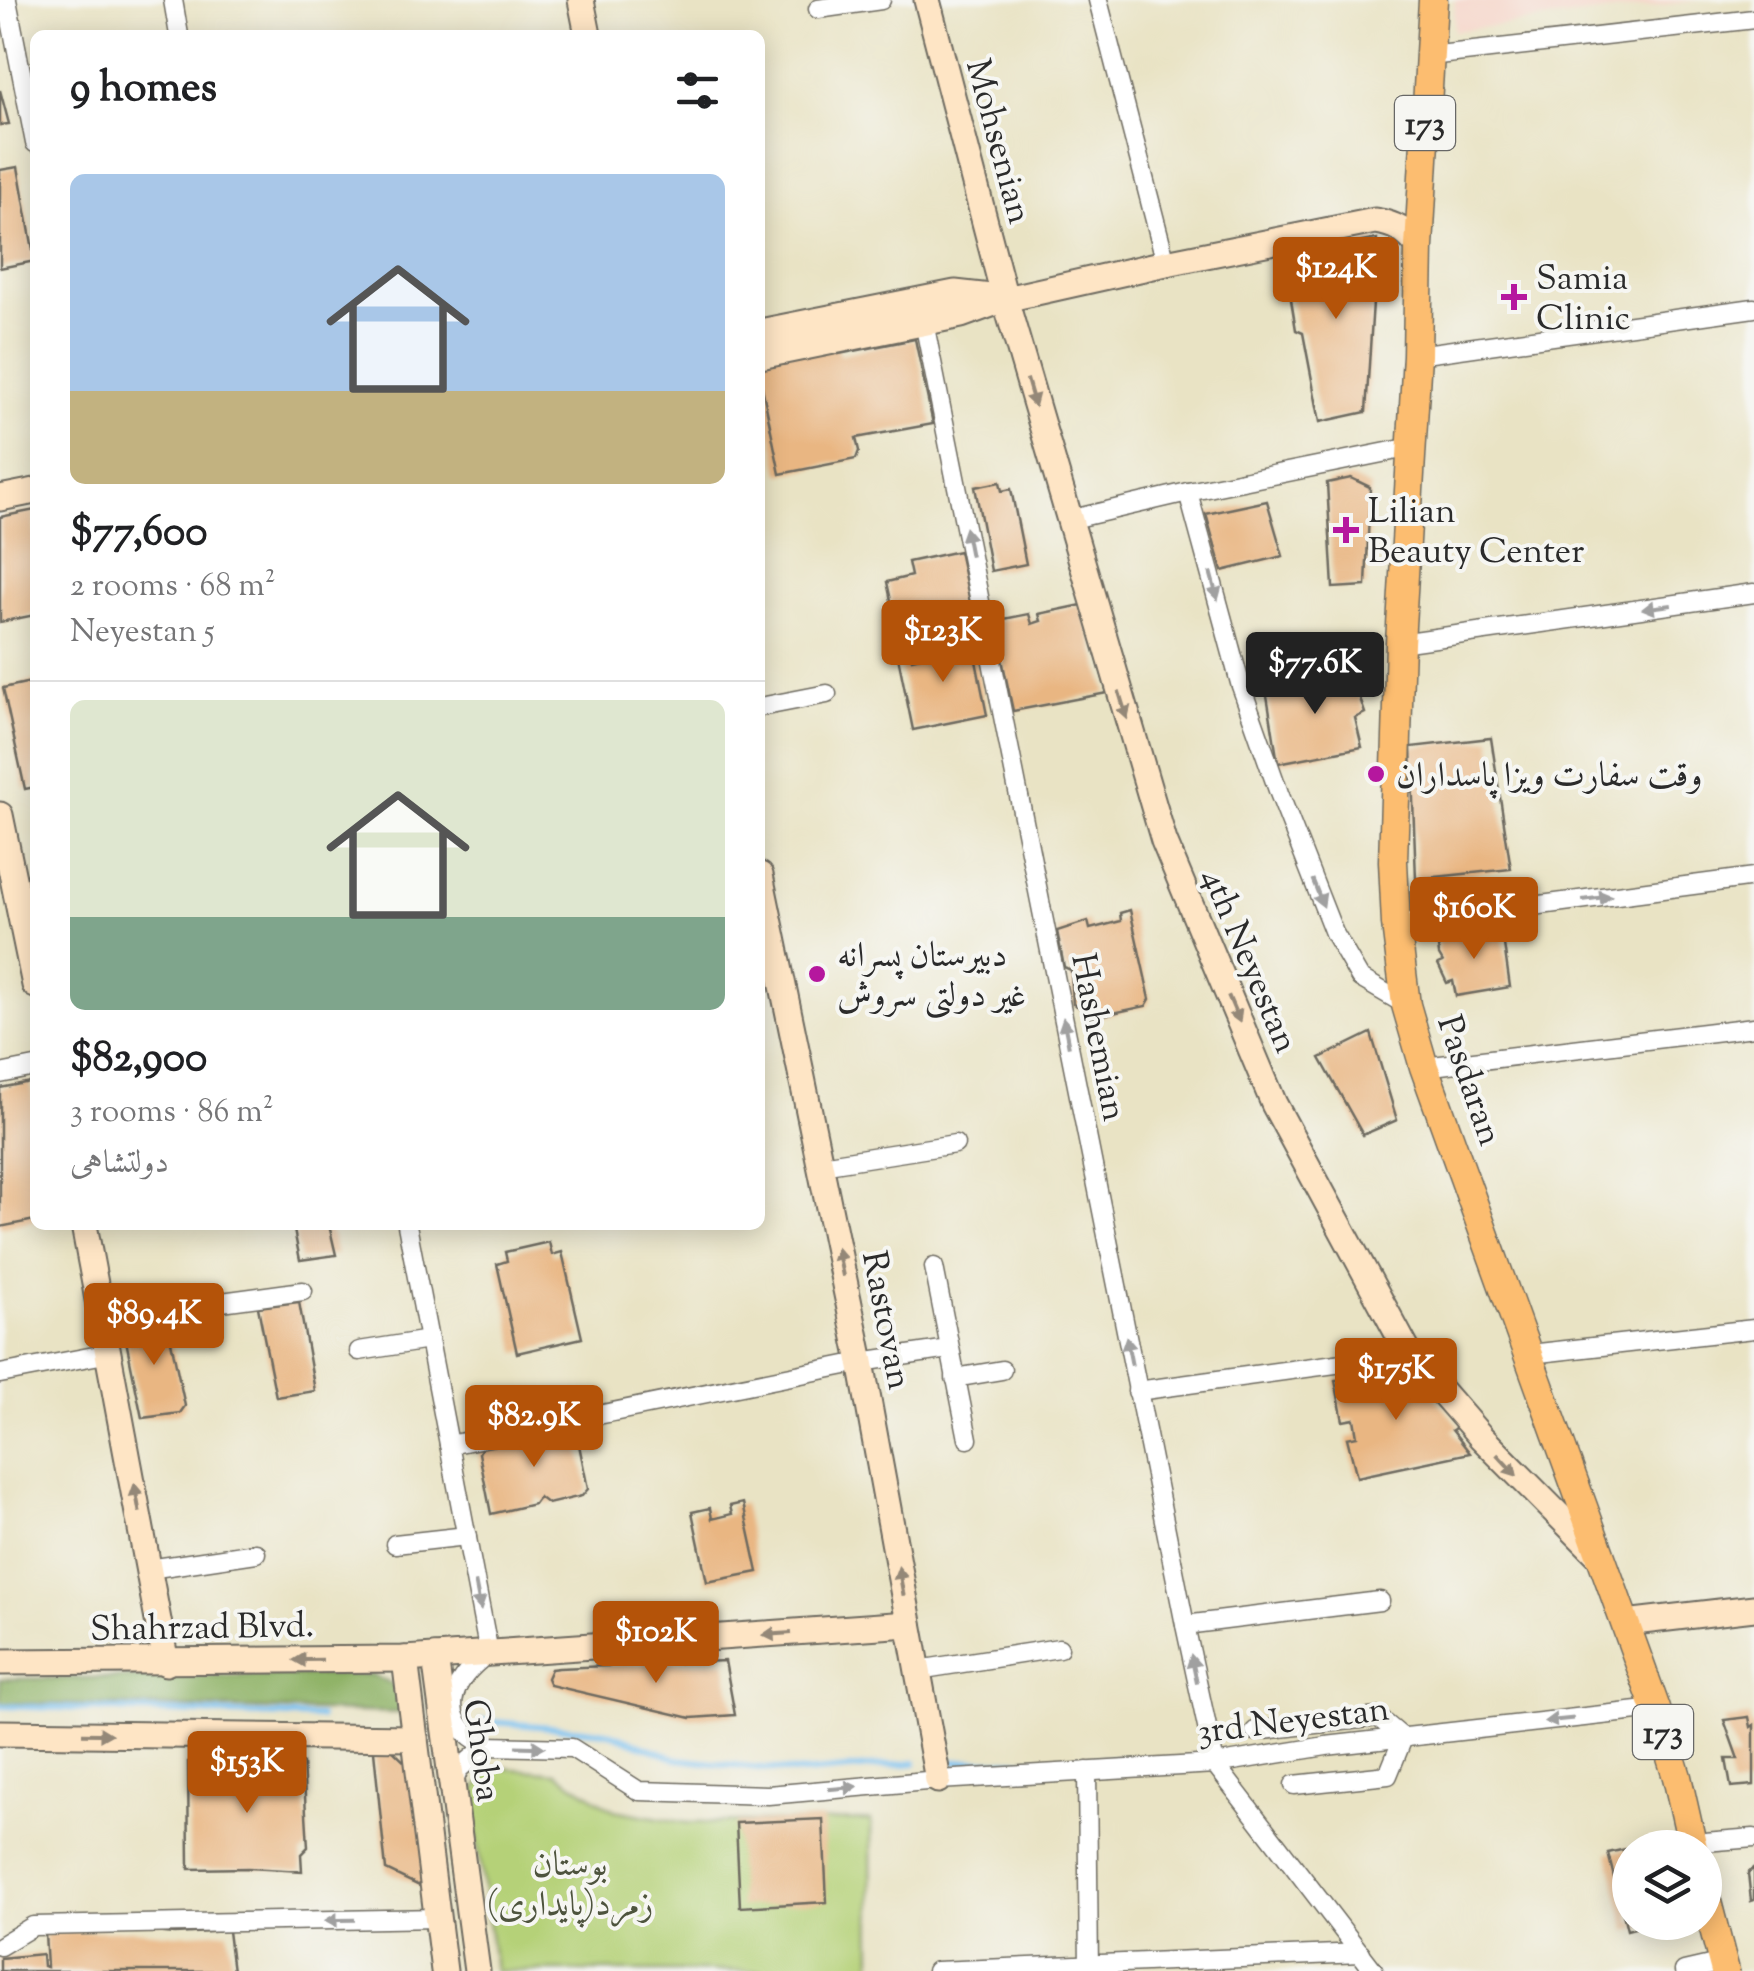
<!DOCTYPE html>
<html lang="en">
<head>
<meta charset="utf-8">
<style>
	:root { --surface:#fff; --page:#f6f6f6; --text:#202124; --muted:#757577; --line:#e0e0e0; --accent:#b45309 }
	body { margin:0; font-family:"Sorts Mill Goudy",Amiri,serif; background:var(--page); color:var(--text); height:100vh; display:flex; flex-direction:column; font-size:38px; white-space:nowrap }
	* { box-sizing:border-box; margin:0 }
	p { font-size:32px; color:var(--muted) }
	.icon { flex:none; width:55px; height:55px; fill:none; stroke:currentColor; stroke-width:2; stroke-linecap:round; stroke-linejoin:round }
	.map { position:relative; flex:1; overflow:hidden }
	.drawer { position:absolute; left:30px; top:30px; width:735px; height:1200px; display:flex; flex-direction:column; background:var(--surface); border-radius:15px; box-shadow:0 5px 25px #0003 }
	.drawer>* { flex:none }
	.fabs { position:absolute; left:1612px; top:1830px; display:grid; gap:20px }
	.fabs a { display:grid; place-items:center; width:110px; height:110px; border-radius:50%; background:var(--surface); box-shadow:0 5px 25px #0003; font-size:50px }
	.price { position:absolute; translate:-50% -85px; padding:0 22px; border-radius:10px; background:var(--accent); color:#fff; font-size:32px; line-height:65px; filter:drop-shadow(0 2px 5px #0008) }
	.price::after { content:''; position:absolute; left:50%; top:60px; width:30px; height:22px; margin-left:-15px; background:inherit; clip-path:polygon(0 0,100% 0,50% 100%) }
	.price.current { background:#222; color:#fff }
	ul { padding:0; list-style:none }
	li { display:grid; align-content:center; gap:20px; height:530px; padding:0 40px }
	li+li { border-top:2px solid var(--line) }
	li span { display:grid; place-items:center; height:310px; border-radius:15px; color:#555 }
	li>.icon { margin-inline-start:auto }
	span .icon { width:180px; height:180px; fill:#fffc; stroke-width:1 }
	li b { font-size:42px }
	h2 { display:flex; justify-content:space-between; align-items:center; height:120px; padding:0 40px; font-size:42px }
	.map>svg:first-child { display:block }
</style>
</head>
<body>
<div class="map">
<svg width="1754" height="1971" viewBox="0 0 1754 1971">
	<rect width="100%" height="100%" fill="#f6f6f2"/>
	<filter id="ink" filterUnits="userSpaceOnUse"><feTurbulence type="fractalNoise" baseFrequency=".01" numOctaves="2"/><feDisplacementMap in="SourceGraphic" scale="20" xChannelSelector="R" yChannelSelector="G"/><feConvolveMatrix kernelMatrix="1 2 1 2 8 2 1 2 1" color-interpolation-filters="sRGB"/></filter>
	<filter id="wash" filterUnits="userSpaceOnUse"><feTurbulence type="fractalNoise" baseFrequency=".0048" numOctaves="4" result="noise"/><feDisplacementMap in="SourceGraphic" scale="40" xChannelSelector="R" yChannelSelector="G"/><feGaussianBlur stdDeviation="2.25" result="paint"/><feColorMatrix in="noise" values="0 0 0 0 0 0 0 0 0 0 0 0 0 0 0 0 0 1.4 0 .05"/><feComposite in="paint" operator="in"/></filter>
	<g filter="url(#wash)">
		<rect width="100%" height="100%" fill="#e9e3c4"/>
		<path fill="#f6d2c5" d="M1455 0H1700L1454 31Z"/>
		<path fill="#b5d178" stroke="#707e52" stroke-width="2.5" d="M493 1767 556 1773 614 1810 688 1823 871 1820 872 1971H495L471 1795Z"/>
		<path fill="#90b368" stroke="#5e6f4a" stroke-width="2.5" d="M371 1674 399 1688 403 1713 0 1703V1679Z"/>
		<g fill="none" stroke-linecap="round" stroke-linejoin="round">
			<g stroke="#76bfef" stroke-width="6">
				<path d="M0 1706 320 1717"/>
				<path d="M482 1721 607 1732 677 1759 804 1773 915 1763"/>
				<path d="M947 1762 1146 1760"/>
			</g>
		</g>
		<g id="blocks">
			<g fill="#e9b682">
				<path d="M0 90 9 124 0 125Z"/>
				<path d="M18 167 35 261 0 268V170Z"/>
				<path d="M1377 239 1366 412 1320 422 1303 333 1296 330 1284 257Z"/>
				<path d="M915 339 933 424 856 438 859 451 856 459 780 474 760 377V356L837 341 839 354Z"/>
				<path d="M1351 478 1370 487 1366 586 1333 588 1327 483Z"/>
				<path d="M1000 482 1002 491 1011 489 1026 564 991 571 975 487Z"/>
				<path d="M1267 501 1283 556 1222 571 1206 514Z"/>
				<path d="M35 510V615L0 622V517Z"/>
				<path d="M959 551 970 602 895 619 887 582 911 576 908 562Z"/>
				<path d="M1082 605 1107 693 1013 711 994 621 1029 614 1032 624 1041 621 1039 614Z"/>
				<path d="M971 636 987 715 913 730 897 652 910 649 912 659 937 653 936 644Z"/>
				<path d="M1351 672 1365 713 1355 718 1362 747 1278 763 1266 689Z"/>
				<path d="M35 681V787L25 789 3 688Z"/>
				<path d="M1491 738 1511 869 1416 879 1411 747Z"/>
				<path d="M1130 910 1150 999 1146 1006 1085 1019 1083 1009 1073 1004 1071 970 1064 967 1057 931 1088 921 1090 929 1121 921 1120 913Z"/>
				<path d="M1502 930 1510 987 1456 996 1453 981 1447 983 1438 964 1443 962 1439 955 1437 938Z"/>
				<path d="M1371 1033 1397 1120 1363 1135 1320 1058Z"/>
				<path d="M30 1082 35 1108V1220L0 1227V1088Z"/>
				<path d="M293 1225H329L336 1255 300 1260Z"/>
				<path d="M549 1242 552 1255 562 1252 582 1338 517 1353 497 1264 507 1261 505 1252Z"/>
				<path d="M299 1302 315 1391 276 1397 258 1307Z"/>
				<path d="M166 1318 185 1406 180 1413 142 1418 123 1326Z"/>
				<path d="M1413 1371 1459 1426 1452 1430 1470 1453 1357 1477 1347 1438 1357 1436 1354 1419 1343 1421 1335 1380Z"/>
				<path d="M575 1425 588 1489 582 1496 548 1504 539 1497 534 1504 491 1514 479 1453 482 1447Z"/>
				<path d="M743 1503 758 1572 707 1582 692 1512 710 1508 712 1519 732 1514 730 1506Z"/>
				<path d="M725 1661 735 1715 691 1718 550 1685 547 1678 551 1669 559 1668Z"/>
				<path d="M1749 1717 1751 1727 1754 1725V1785L1731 1787 1726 1759H1738L1724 1720Z"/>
				<path d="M373 1741 387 1745 412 1769 430 1891 386 1870Z"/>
				<path d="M188 1762 303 1763 308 1847 301 1854 302 1871 248 1868 189 1869Z"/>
				<path d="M823 1819 827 1902 740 1907 736 1823Z"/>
				<path d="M1662 1840 1664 1848H1637L1636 1846Z"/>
				<path d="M1630 1848V1922L1650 1924 1627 1930 1608 1853Z"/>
				<path d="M1754 1868V1900L1751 1901 1748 1873Z"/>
				<path d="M133 1930 175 1934 228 1931 233 1971H0V1958L42 1954 43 1966 47 1967 45 1933Z"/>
			</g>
		</g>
	</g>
	<g filter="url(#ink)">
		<use href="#blocks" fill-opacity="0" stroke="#6e6b61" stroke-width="2.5"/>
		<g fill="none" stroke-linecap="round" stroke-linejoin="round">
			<g stroke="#6e6b61" stroke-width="21">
				<g id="street">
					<path d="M7 0 35 143"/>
					<path d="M173 0 179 35"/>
					<path d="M1098 0 1166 263"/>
					<path d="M818 9 881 0"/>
					<path d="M1429 56 1754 19"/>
					<path d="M924 322 1185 1625 1215 1764 1374 1971"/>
					<path d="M1417 355 1754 308"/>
					<path d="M1188 492 1240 683 1279 793 1334 933 1360 978 1406 1005"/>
					<path d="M1068 520 1188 492 1412 447"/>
					<path d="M1400 643 1754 593"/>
					<path d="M760 707 827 694"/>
					<path d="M1396 924 1754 877"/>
					<path d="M1424 1067 1754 1027"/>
					<path d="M0 1074 35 1067"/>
					<path d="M821 1165 955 1144"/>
					<path d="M407 1225 489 1653C449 1682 435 1720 486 1746"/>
					<path d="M934 1267 968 1439"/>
					<path d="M103 1318 303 1291"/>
					<path d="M359 1351 429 1340"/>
					<path d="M1530 1354 1754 1329"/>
					<path d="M0 1374 110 1353"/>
					<path d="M955 1378 1002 1370"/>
					<path d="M1137 1391 1409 1354"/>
					<path d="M449 1445 861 1362 949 1349"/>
					<path d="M395 1544 467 1536"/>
					<path d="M149 1569 256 1553"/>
					<path d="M1185 1625 1380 1601"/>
					<path d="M918 1670 1059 1648"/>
					<path d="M1255 1731 1378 1717 1403 1738 1388 1775 1294 1785"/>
					<path d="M1087 1771 1089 1971"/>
					<path d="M453 1784 459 1769 486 1746 572 1748 639 1791 768 1795 938 1780 1215 1764 1326 1746 1656 1709"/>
					<path d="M1692 1843 1754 1838"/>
					<path d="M0 1946 33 1926 438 1918"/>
					<path d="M936 1971 1361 1953"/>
					<path d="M1684 1971 1723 1962"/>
				</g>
			</g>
			<g stroke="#6e6b61" stroke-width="29">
				<g id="secondary">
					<path d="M581 0 588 35"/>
					<path d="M927 0 1005 299 1164 841 1274 1104 1409 1354 1481 1437 1602 1559"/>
					<path d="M760 332 955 293 1000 298"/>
					<path d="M760 356 961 315 1005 299 1166 263 1375 221C1396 224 1406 231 1419 247"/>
					<path d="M0 498 35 491"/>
					<path d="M0 815 35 985"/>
					<path d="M760 875 861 1362 938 1780"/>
					<path d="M84 1225 166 1663"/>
					<path d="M1625 1623 1754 1608"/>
					<path d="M435 1657 477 1971"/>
					<path d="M405 1659 444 1971"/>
					<path d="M0 1662 405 1659 909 1624"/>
					<path d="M0 1733 415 1738"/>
				</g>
			</g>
			<g stroke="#6e6b61" stroke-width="31">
				<g id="primary">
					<path d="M1433 0 1419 247 1417 355 1400 643 1393 861 1396 924 1406 1005 1424 1067 1656 1709 1677 1777 1693 1848"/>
					<path d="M1705 1894 1725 1971"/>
				</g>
			</g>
			<use href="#street" stroke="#fff" stroke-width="18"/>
			<use href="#secondary" stroke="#fee5c5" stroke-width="25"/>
			<use href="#primary" stroke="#fcbd6f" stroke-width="28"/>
		</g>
		<defs><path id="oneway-solid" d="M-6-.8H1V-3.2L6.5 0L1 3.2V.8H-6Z" transform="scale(2.5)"/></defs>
		<g fill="#948878">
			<use href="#oneway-solid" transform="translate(1031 393) rotate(74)"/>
			<use href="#oneway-solid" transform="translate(1123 705) rotate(73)"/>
			<use href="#oneway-solid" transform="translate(1234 1009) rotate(67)"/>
			<use href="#oneway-solid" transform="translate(840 1262) rotate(-102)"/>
			<use href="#oneway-solid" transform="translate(1507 1465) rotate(47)"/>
			<use href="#oneway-solid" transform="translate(137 1498) rotate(-100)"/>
			<use href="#oneway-solid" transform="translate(901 1581) rotate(-100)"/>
			<use href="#oneway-solid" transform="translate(777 1634) rotate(176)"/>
			<use href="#oneway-solid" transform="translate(308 1660) rotate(179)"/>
			<use href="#oneway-solid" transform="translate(97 1734) rotate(1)"/>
		</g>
		<g fill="#a0a0a0">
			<use href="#oneway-solid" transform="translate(968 542) rotate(-101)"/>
			<use href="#oneway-solid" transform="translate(1214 586) rotate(75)"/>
			<use href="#oneway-solid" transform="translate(1657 607) rotate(172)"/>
			<use href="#oneway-solid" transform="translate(1318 893) rotate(68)"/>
			<use href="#oneway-solid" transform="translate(1597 898) rotate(-8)"/>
			<use href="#oneway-solid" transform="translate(1066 1032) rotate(-101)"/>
			<use href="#oneway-solid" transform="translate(1129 1351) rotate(-101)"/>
			<use href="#oneway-solid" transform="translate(478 1596) rotate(79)"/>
			<use href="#oneway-solid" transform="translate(1194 1669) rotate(-102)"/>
			<use href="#oneway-solid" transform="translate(1559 1720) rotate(174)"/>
			<use href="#oneway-solid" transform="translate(530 1747) rotate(2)"/>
			<use href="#oneway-solid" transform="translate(843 1788) rotate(-5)"/>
			<use href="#oneway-solid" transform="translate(340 1920) rotate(179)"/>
		</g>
	</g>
	<g fill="#b5179e" stroke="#f6f6f2" stroke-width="4">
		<path d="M1509 282h10v10h10v10h-10v10h-10v-10h-10v-10h10z"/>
		<path d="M1341 515h10v10h10v10h-10v10h-10v-10h-10v-10h10z"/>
		<circle cx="1376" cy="774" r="10"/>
		<circle cx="817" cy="974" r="10"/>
	</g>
	<g text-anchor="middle" stroke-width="8" stroke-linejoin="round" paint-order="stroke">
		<g fill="#f6f6f2" stroke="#686867" stroke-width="2.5">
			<rect x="1395" y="96" width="60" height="54" rx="8"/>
			<rect x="1633" y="1705" width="60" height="54" rx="8"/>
		</g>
		<g font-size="32" font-weight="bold" fill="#2b2b2b">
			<text x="1425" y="134">173</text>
			<text x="1663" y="1743">173</text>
		</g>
		<g font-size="35" fill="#2b2b2b" stroke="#f6f6f2">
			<text transform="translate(1000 141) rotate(75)" y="12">Mohsenian</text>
			<text transform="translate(1251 960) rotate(67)" y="12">4th Neyestan</text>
			<text transform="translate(1100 1037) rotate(79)" y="12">Hashemian</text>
			<text transform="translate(1471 1080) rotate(71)" y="12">Pasdaran</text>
			<text transform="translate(888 1320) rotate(79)" y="12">Rastovan</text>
			<text transform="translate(202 1626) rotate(-1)" y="12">Shahrzad Blvd.</text>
			<text transform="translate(1293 1719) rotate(-7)" y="12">3rd Neyestan</text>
			<text transform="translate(483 1750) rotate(82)" y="12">Ghoba</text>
		</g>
		<g font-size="35" fill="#2b2b2b" stroke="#f6f6f2" text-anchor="start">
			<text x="1536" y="289">Samia<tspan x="1536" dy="40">Clinic</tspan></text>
			<text x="1368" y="522">Lilian<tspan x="1368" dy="40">Beauty Center</tspan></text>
			<text x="1396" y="786">وقت سفارت ویزا پاسداران</text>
			<text x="837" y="966">دبیرستان پسرانه<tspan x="837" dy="40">غیر دولتی سروش</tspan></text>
		</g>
		<g font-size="35" fill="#4e543e" stroke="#f6f6f2">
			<text x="570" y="1875">بوستان<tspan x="570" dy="40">زمرد(پایداری)</tspan></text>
		</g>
	</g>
</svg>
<div class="fabs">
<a><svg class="icon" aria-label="layers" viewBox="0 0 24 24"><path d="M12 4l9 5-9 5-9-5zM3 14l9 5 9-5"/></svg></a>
</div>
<b class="price" style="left:1336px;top:322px">$124K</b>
<b class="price" style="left:943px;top:685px">$123K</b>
<b class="price current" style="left:1315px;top:717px">$77.6K</b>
<b class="price" style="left:1474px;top:962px">$160K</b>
<b class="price" style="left:154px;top:1368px">$89.4K</b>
<b class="price" style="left:1396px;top:1423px">$175K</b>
<b class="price" style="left:534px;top:1470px">$82.9K</b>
<b class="price" style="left:656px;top:1686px">$102K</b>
<b class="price" style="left:247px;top:1816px">$153K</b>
<section class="drawer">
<h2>9 homes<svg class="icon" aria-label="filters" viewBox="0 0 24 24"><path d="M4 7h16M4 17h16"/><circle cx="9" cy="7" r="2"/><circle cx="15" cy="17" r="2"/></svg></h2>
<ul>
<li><span style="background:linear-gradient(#a9c7e8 70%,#c2b280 0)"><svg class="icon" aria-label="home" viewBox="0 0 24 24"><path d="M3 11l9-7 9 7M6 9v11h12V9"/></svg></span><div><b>$77,600</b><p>2 rooms · 68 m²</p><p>Neyestan 5</p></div></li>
<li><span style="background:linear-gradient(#dfe7d0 70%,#7fa58c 0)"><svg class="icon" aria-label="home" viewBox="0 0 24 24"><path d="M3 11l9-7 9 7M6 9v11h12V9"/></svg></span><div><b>$82,900</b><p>3 rooms · 86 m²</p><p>دولتشاهی</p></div></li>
</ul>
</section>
</div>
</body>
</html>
